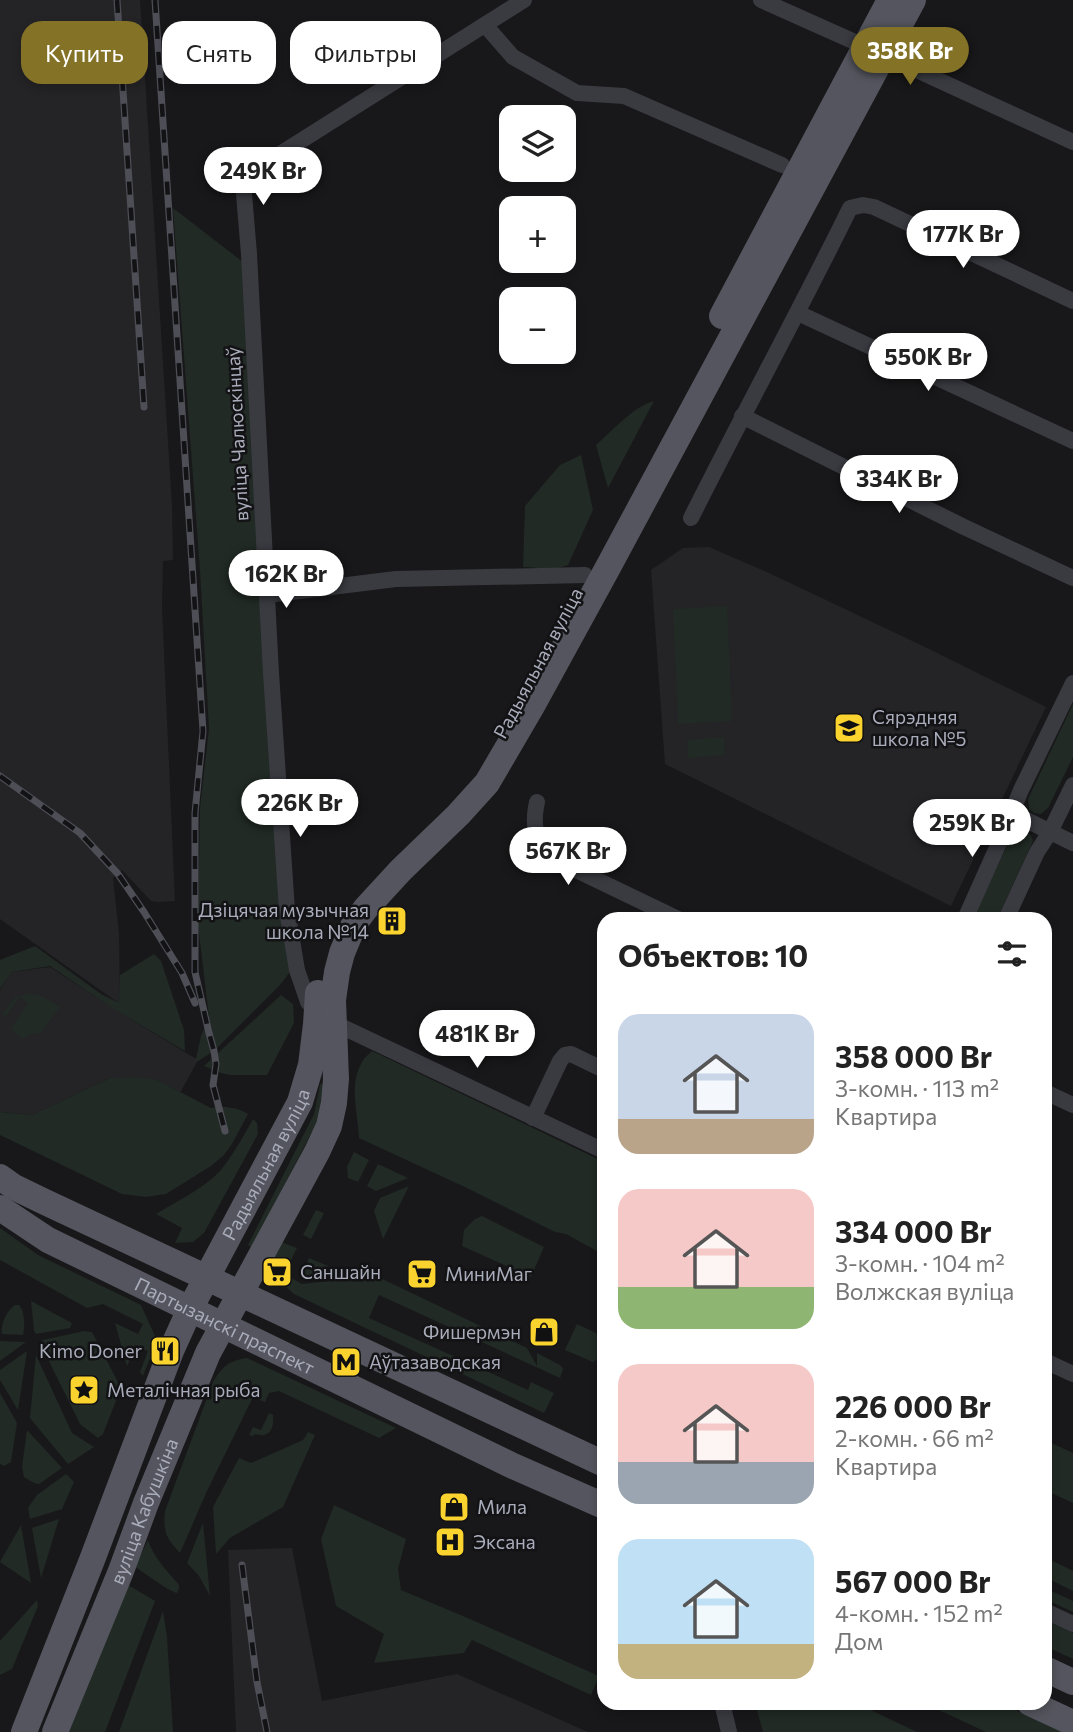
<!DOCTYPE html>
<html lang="ru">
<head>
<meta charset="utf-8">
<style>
	:root { --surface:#fff; --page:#f2f2f2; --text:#222; --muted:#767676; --accent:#847227 }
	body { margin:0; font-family:Commissioner,sans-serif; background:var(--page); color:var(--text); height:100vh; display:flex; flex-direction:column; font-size:26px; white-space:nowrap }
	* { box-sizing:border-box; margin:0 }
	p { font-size:23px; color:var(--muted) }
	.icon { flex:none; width:38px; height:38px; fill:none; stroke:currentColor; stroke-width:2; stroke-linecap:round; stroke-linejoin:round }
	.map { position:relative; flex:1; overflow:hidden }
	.side { position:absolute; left:597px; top:912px; width:455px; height:798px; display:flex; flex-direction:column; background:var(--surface); border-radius:21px; box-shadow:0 4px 10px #0003 }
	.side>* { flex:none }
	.top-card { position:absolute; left:21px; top:21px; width:471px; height:63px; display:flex; gap:14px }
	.buttons { position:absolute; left:499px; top:105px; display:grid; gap:14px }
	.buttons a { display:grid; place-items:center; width:77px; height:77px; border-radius:14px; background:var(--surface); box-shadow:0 4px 10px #0003; font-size:35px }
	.price { position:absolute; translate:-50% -60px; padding:0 16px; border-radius:24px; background:#fff; color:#222; font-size:23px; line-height:46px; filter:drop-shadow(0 2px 4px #0008) }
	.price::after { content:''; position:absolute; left:50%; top:42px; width:21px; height:16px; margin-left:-10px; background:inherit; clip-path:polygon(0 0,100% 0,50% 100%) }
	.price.active { background:var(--accent); color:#fff }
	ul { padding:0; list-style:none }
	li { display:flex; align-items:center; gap:21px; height:175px; padding:0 21px }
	li span { display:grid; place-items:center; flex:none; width:196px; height:140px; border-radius:21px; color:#555 }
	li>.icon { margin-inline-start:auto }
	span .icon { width:84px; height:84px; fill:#fffc; stroke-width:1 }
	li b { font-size:30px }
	h2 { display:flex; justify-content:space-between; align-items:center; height:84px; padding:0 21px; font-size:30px }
	.pill { padding:0 24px; border-radius:21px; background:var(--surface); box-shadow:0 4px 10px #0003; font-size:24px; line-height:63px }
	.pill.active { background:var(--accent); color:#fff }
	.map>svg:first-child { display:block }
</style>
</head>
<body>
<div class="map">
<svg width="1073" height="1732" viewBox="0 0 1073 1732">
	<rect width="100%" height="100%" fill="#18181a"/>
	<g fill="#242427">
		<path d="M0 0H140L172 505 173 560 163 561 162 607 175 901 157 902 151 901 122 870 113 878 119 934 120 1004 0 919Z"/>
		<path d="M709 547 769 573 925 647 1046 707 951 906 665 764 651 570 683 548Z"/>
		<path d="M50 967 111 1007 198 1060 180 1093 155 1079 110 1078 32 1115 0 1112V990L12 972Z"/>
		<path d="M292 1548 322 1701 457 1674 588 1732H236L228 1550Z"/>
	</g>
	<g fill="#212a24">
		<path d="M173 208 243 262 293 968 280 985 214 1051 195 1063 201 1036 209 1017 198 925 200 808 209 729 200 571Z"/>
		<path d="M654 401 608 488 596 445C612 431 634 406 654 401Z"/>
		<path d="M581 455 593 510 568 565 555 569 523 567 525 506 560 465Z"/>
		<path d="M727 606 732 721 678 724 673 609Z"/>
		<path d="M1073 704V757L1048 808 1041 814 1034 813 1029 809 1028 799Z"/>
		<path d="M724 737 725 755 688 758 687 740Z"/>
		<path d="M1020 829C1028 831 1031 834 1033 841L997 919H972L1013 833Z"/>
		<path d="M35 946 101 994 119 1003 120 975 154 954 161 961 184 1030 185 1051 112 1008 50 966 12 972 0 989V960Z"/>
		<path d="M29 994C41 994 50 1000 60 1007L41 1033 33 1034 22 1039 11 1029 28 1003 20 997 5 1017 2 1014 16 997Z"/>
		<path d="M281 995 293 1004 294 1023 267 1075H231L221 1073 204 1066Z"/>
		<path d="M372 1051 604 1162V1255L566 1234 555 1232 469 1189 359 1138C358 1115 349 1085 361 1064 363 1059 368 1055 372 1051Z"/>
		<path d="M135 1077 155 1079 211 1108C223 1106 237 1107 248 1114L232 1144 224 1155 211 1166 166 1194 145 1197 122 1194 0 1135V1112L32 1115 110 1078Z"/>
		<path d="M320 1084 325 1085 320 1116 252 1248 248 1245 314 1114Z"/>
		<path d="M253 1119 257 1123 258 1134 204 1233 193 1242 175 1243 182 1228 156 1214C177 1201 203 1189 220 1171 233 1155 243 1137 253 1119Z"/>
		<path d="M354 1152 369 1160 358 1182 348 1178 347 1167Z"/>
		<path d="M378 1164 408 1178 376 1191 367 1186Z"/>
		<path d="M409 1186 383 1239 374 1211 380 1198Z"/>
		<path d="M316 1210 324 1213 311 1239 303 1235Z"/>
		<path d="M482 1216 544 1247 531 1277 462 1246 464 1230 475 1219Z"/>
		<path d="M0 1228 38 1255 141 1305 155 1336 152 1353 143 1376 140 1372 148 1351 136 1346 127 1366 115 1323 138 1334 143 1324 103 1304 87 1308 0 1260Z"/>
		<path d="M279 1241 297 1248 284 1274 302 1284 376 1276 527 1348 537 1366V1353L560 1365 563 1369 560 1378 379 1295 369 1318 528 1390 531 1382 554 1393 544 1413 294 1294C283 1285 275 1273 275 1258 275 1253 278 1246 279 1241Z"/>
		<path d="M309 1258 328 1266 323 1276 301 1278Z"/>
		<path d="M31 1301 72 1323 70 1328 36 1334 34 1331Z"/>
		<path d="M15 1305H19C25 1311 25 1327 23 1335L2 1334C0 1325 7 1310 15 1305Z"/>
		<path d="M577 1324 604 1337V1354L593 1362 565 1350Z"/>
		<path d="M84 1331 92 1332 121 1388 103 1434 98 1438 80 1424 40 1343 43 1340Z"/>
		<path d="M0 1341 26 1342 0 1361Z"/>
		<path d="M27 1351 18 1410 0 1380V1370Z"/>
		<path d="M36 1355 72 1433 94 1447 68 1464 30 1418Z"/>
		<path d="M247 1358 396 1428 379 1438 279 1391 269 1393 265 1402 253 1397 207 1491 180 1553C166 1538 163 1532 165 1511L213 1382C223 1366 228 1361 247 1358Z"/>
		<path d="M0 1393 17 1423 11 1462 4 1466 0 1464Z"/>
		<path d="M269 1413 273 1415C274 1427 271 1439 255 1434L253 1436 249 1435 253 1427 261 1430Z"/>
		<path d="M27 1430 62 1468 39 1484 34 1483 24 1477 22 1467Z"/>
		<path d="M308 1432 315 1435 283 1507 230 1538 216 1554 213 1507 239 1458 251 1463 303 1440Z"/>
		<path d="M1045 1440 1073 1453V1503L1045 1490Z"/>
		<path d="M66 1474 74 1482 62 1509 30 1519 28 1508 37 1495Z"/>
		<path d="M334 1505 406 1539 398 1569 401 1590 470 1619 599 1676 591 1695 472 1640 464 1653 374 1663 384 1634 336 1606 321 1539Z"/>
		<path d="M59 1519 41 1578 32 1528Z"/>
		<path d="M203 1523 210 1596 199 1576 187 1563Z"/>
		<path d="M21 1525 31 1583 0 1562Z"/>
		<path d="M148 1540C154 1558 167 1571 179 1585V1589L177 1593C168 1591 145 1573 135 1567Z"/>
		<path d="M1045 1557 1073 1571V1591L1045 1577Z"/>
		<path d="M128 1585 155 1601 105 1732H68Z"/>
		<path d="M1045 1588 1073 1601V1612L1045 1599Z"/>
		<path d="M37 1600 38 1606 12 1669 0 1675V1641Z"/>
		<path d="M163 1611 167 1637 173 1732H119Z"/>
		<path d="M1045 1620 1073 1633V1659L1045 1646Z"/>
		<path d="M755 1703H856L917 1732H763Z"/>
		<path d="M924 1703H1001L1062 1732H986Z"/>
	</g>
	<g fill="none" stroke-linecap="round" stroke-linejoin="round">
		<g stroke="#3a3b41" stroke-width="16">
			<path d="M761 0 884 55 1073 142"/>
			<path d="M485 25 513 57 577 93 624 96 782 165"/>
			<path d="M798 313 1073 441"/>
			<path d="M742 416 962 526 1073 578"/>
			<path d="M691 518C743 414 799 312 850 208L863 205 874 207 1073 301"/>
			<path d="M267 595 396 579 585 575"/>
			<path d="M537 802C529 838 542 847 570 867L678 919"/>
			<path d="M1012 813 1073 843"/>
			<path d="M965 919 1003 834 1021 790 1073 683"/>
			<path d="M1006 919 1037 852 1050 832 1073 785"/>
			<path d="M316 1011 308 1002 297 970 287 910 271 673 249 254 244 194 245 181 253 171 524 0"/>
			<path d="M334 1023 604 1151"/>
			<path d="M1045 1092 1073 1105"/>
			<path d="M533 1118 560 1061 565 1055 571 1054 604 1070"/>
			<path d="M1045 1361 1073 1374"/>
			<path d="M1045 1611 1073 1624"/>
			<path d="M722 1703 729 1732"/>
		</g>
		<g stroke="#54555e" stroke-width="26">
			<path d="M722 316 890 0"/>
			<path d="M0 1177 14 1187 45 1202 604 1464"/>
			<path id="s1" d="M0 1208 48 1240 513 1466 604 1506"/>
			<path d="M1045 1669 1073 1682"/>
			<path d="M1030 1703 1073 1723"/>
			<path id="s2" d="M24 1732 92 1560 171 1351 190 1309 300 1102 311 1065 316 1024 318 993"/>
			<path id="s3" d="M55 1732 121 1571 146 1503 208 1353 317 1152 329 1126 334 1103 336 1079 333 1000 337 972 342 953 354 924 366 908 401 870 458 815 487 783 532 706 606 571 913 0"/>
		</g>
		<g stroke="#4d4e56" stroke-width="7">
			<g id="rail">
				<path d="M117 0 144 407"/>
				<path d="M155 0 203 731 195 813V972L209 1033 214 1051 216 1064 213 1085 225 1131"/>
				<path d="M0 776 80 833 118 874 144 912 182 973 195 1003"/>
				<path d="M242 1565 257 1682 267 1732"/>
			</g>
		</g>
		<use href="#rail" stroke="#131315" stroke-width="4.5" stroke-dasharray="13" stroke-linecap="butt"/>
	</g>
	<defs>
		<g id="school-square" transform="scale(1.575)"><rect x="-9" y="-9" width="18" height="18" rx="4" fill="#fbd32e" stroke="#131315"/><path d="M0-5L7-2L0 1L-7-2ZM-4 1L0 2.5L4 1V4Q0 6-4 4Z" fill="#111"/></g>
		<g id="building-square" transform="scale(1.575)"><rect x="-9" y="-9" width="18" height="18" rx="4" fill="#fbd32e" stroke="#131315"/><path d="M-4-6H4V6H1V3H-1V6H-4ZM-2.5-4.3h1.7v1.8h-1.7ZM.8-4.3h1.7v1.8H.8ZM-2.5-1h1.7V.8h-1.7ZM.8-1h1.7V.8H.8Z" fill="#111"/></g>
		<g id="supermarket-square" transform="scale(1.575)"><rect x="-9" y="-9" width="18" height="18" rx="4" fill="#fbd32e" stroke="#131315"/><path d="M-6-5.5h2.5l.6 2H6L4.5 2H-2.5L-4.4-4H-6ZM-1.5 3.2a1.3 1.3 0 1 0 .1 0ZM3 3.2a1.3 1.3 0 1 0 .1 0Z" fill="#111"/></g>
		<g id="shop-square" transform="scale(1.575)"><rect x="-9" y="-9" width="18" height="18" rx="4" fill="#fbd32e" stroke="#131315"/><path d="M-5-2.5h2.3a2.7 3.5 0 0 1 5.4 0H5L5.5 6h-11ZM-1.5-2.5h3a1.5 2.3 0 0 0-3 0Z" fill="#111"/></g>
		<g id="restaurant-square" transform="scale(1.575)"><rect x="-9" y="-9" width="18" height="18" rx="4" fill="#fbd32e" stroke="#131315"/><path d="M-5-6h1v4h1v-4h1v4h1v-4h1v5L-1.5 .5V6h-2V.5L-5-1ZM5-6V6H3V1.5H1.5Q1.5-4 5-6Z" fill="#111"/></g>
		<g id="metro-square" transform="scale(1.575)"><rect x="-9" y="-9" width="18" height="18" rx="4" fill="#fbd32e" stroke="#131315"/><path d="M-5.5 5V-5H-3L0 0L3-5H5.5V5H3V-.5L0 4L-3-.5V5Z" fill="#111"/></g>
		<g id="sight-square" transform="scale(1.575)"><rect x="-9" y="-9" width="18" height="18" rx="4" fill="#fbd32e" stroke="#131315"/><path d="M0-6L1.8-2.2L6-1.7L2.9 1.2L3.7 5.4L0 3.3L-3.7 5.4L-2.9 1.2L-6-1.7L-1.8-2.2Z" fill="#111"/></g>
		<g id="hospital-square" transform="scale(1.575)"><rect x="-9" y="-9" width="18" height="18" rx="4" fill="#fbd32e" stroke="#131315"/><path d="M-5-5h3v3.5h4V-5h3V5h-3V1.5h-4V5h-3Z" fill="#111"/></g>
	</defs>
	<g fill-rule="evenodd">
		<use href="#school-square" x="849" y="728"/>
		<use href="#building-square" x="392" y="921"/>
		<use href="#supermarket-square" x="277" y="1272"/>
		<use href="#supermarket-square" x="422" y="1274"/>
		<use href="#shop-square" x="544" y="1332"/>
		<use href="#restaurant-square" x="165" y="1351"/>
		<use href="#metro-square" x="346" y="1362"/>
		<use href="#sight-square" x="84" y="1390"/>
		<use href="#shop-square" x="454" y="1507"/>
		<use href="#hospital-square" x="450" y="1542"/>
	</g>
	<g text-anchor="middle" stroke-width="5" stroke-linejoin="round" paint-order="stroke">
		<g font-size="19" fill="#a9acba" stroke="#131315">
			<text transform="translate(237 434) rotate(-93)" y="7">вуліца Чалюскінцаў</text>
			<text transform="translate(538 663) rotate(-62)" y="7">Радыяльная вуліца</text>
			<text dy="7" stroke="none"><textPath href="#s2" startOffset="618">Радыяльная вуліца</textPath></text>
			<text dy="7" stroke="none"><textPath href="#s1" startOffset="254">Партызанскі праспект</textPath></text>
			<text dy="7" stroke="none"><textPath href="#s3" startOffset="238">вуліца Кабушкіна</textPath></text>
		</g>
		<g font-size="19" fill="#a9acba" stroke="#131315" text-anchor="start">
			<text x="872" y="724">Сярэдняя<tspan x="872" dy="22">школа №5</tspan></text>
			<text x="369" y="917" text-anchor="end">Дзіцячая музычная<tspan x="369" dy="22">школа №14</tspan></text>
			<text x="300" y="1279">Саншайн</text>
			<text x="445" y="1281">МиниМаг</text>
			<text x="521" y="1339" text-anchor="end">Фишермэн</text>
			<text x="142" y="1358" text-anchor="end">Kimo Doner</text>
			<text x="369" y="1369">Аўтазаводская</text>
			<text x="107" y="1397">Металічная рыба</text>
			<text x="477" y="1514">Мила</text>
			<text x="473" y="1549">Эксана</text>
		</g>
	</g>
</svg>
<div class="buttons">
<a><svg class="icon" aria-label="layers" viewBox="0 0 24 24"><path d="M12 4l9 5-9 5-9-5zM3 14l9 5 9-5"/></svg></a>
<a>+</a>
<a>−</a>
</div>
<b class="price active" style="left:910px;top:87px">358K Br</b>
<b class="price" style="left:263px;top:207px">249K Br</b>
<b class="price" style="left:963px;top:270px">177K Br</b>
<b class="price" style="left:928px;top:393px">550K Br</b>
<b class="price" style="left:899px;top:515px">334K Br</b>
<b class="price" style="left:286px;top:610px">162K Br</b>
<b class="price" style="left:300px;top:839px">226K Br</b>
<b class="price" style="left:972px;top:859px">259K Br</b>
<b class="price" style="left:568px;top:887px">567K Br</b>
<b class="price" style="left:477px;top:1070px">481K Br</b>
<div class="top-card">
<a class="pill active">Купить</a>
<a class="pill">Снять</a>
<a class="pill">Фильтры</a>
</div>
<section class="side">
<h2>Объектов: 10<svg class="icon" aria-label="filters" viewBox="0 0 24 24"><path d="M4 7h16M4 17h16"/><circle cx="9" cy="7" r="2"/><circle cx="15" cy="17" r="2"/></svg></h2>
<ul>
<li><span style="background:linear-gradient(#c9d6e8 75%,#b9a48a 0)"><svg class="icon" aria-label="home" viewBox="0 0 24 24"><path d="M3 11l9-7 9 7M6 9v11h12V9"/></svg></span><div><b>358 000 Br</b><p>3-комн. · 113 m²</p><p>Квартира</p></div></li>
<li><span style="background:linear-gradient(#f6c9c9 70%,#8fb573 0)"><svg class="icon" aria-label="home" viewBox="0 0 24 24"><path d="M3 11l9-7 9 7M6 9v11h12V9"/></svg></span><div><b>334 000 Br</b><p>3-комн. · 104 m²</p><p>Волжская вуліца</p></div></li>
<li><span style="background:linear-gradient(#f6c9c9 70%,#9aa5b1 0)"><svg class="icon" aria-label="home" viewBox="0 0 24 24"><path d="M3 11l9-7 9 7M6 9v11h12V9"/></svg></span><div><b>226 000 Br</b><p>2-комн. · 66 m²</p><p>Квартира</p></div></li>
<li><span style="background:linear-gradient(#bfe0f5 75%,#c2b280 0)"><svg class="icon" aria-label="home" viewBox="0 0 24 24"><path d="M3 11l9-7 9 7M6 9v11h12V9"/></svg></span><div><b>567 000 Br</b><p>4-комн. · 152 m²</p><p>Дом</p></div></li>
</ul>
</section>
</div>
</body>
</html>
